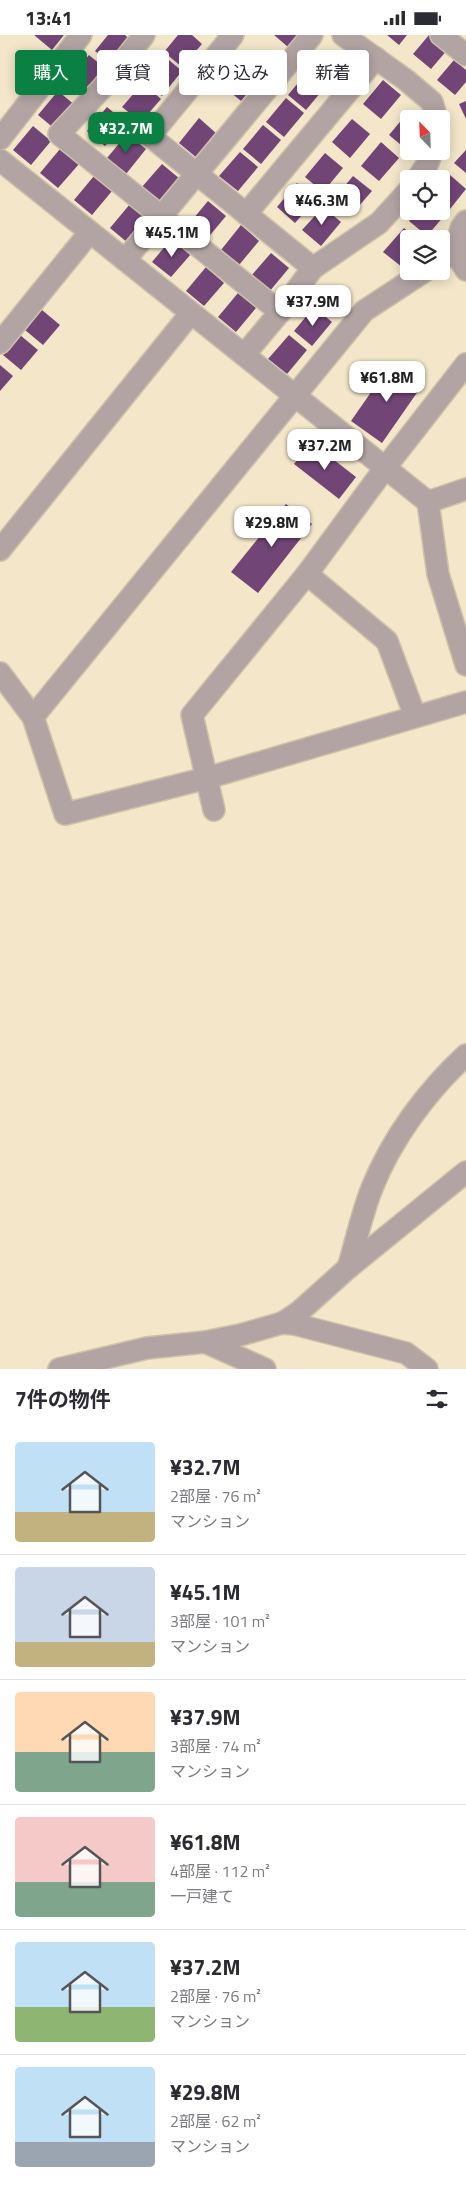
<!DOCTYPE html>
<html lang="ja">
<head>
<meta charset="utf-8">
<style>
	:root { --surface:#fff; --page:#f2f2f3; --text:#2b2b33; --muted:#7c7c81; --line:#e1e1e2; --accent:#0b8043 }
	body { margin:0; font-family:"Titillium Web","Noto Sans JP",sans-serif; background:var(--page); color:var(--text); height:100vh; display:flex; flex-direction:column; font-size:19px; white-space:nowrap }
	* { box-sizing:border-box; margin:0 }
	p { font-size:16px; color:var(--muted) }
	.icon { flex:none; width:28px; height:28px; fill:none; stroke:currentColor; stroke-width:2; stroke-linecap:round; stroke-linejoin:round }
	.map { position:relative; height:1334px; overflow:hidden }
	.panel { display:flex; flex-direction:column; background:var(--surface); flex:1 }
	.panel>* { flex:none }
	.hud { position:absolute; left:15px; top:15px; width:436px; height:45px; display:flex; gap:10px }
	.needle { width:32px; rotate:337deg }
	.buttons { position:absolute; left:400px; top:75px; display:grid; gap:10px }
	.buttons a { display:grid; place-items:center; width:50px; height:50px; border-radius:5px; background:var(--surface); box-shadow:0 2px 12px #0003; font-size:25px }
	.price { position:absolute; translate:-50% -42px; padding:0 11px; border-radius:10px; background:#fff; color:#222; font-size:16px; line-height:32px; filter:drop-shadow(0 1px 2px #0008) }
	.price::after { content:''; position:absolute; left:50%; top:30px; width:15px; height:11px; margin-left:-8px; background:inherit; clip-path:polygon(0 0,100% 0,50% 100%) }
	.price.current { background:var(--accent); color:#fff }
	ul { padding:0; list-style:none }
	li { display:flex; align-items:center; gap:15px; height:125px; padding:0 15px }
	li+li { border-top:1px solid var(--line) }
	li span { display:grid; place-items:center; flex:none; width:140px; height:100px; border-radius:5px; color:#555 }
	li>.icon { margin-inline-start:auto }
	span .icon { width:60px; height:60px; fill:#fffc; stroke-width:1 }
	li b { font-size:21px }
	h2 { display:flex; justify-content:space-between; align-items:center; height:60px; padding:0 15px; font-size:21px }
	.pill { padding:0 18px; border-radius:5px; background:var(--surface); box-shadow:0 2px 12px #0003; font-size:18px; line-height:45px }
	.pill.current { background:var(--accent); color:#fff }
	.status { display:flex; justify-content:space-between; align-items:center; height:35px; padding:0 25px; background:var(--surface); direction:ltr }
	.status svg { height:14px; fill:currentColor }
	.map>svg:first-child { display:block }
</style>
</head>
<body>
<div class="status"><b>13:41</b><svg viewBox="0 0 49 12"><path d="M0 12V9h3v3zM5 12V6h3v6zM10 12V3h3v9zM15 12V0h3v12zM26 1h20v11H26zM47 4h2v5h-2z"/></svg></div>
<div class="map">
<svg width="466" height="1334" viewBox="0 0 466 1334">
	<rect width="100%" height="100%" fill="#f3e6c9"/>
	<g fill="#724577">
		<path d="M34 0H64L52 15Z"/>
		<path d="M108 0H125L133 7 113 31 95 16Z"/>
		<path d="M178 0H192L202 9 182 32 164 17Z"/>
		<path d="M274 0H298L288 12Z"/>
		<path d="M387 0H407L399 10Z"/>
		<path d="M429 0 448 14 431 34 413 19Z"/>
		<path d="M89 20 107 35 87 59 69 44Z"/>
		<path d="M164 21 182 36 162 61 144 45Z"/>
		<path d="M454 25 466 35V47L455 60 437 45Z"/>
		<path d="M243 27 261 42 241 66 223 51Z"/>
		<path d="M308 36 326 51 306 75 288 60Z"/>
		<path d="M383 45 401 60 381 84 363 69Z"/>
		<path d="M143 48 161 64 141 87 122 72Z"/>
		<path d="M58 56 76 71 56 95 38 80Z"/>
		<path d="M286 63 304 78 284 102 266 87Z"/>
		<path d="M466 66V84L459 69Z"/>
		<path d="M107 72 125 87 105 111 87 96Z"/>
		<path d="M409 76 418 84H409V113L407 115 389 100Z"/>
		<path d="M199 83 217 99 197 123 179 108Z"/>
		<path d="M352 84 370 99 350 123 332 107Z"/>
		<path d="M263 90 281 105 261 129 243 114Z"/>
		<path d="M33 91 51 106 31 130 13 115Z"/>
		<path d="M127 99 146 114 126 139 107 123Z"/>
		<path d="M381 107 399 123 379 146 361 131Z"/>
		<path d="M60 114 79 129 58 153 40 138Z"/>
		<path d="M466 115V138L454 128Z"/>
		<path d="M240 117 258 132 238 156 219 141Z"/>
		<path d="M325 118 343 133 323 157 305 142Z"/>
		<path d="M162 129 180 144 160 168 141 153Z"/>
		<path d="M449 139 466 154 450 174 441 167V149Z"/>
		<path d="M94 141 112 156 92 180 74 165Z"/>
		<path d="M353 141 372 156 351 180 333 165Z"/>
		<path d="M297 148 316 164 295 188 277 172Z"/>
		<path d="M208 166 226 181 206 205 188 190Z"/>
		<path d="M130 169 149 184 128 208 110 193Z"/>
		<path d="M323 172 341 187 321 211 302 195Z"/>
		<path d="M418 176H438L444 181 427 201 409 186Z"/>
		<path d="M241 190 259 206 239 230 221 215Z"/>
		<path d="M404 193 417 204H409V224L402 232 383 217Z"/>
		<path d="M172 203 191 219 171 242 152 227Z"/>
		<path d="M271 218 289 233 269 257 251 241Z"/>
		<path d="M206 232 224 248 204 271 186 256Z"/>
		<path d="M238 258 256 273 236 297 218 282Z"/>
		<path d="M314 272 332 287 312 311 294 296Z"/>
		<path d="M42 275 60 290 43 310 25 295Z"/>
		<path d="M20 300 38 315 21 335 3 320Z"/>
		<path d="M289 300 307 315 287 339 268 324Z"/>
		<path d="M392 327 423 349 382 408 351 386Z"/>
		<path d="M0 330 13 341 0 356Z"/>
		<path d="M311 407 356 442 339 464 294 429Z"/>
		<path d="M286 469 312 489 258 558 231 537Z"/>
	</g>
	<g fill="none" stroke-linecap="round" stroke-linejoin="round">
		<g stroke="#cdc2a8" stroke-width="24">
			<g id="minor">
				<path d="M144 0 103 52 59 99 280 277"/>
				<path d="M233 0 150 101 313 233"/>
				<path d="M343 0 406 45 432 67 437 84"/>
				<path d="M441 0 466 20"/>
				<path d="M0 104 81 0"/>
				<path d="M0 125 428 467 438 539 466 630"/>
				<path d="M417 144 428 128 432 116"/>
				<path d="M246 179 376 23"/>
				<path d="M455 217 466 235"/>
				<path d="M125 225 312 0"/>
				<path d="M441 226 455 217 461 193 466 186"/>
				<path d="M0 308 90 197"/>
				<path d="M244 320 280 277 313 233 379 188 409 155"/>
				<path d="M428 467 466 454"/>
				<path d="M0 515 191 278"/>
				<path d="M307 539 387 606 415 681"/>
				<path d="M0 638 33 682 65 779 207 743 466 667"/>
				<path d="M33 682 364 276 425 236"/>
				<path d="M214 775 192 680 307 539 385 433 466 329"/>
				<path d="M348 1233C356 1207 362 1178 372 1153 392 1103 427 1056 466 1020"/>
				<path d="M282 1288 294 1289 406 1318 427 1334"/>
				<path d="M205 1307 240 1300 282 1288 299 1277 348 1233 466 1137"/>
				<path d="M59 1334 147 1313 205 1307 265 1334"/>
			</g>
		</g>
		<use href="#minor" stroke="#b3a4a4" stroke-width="21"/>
	</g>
</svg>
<div class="buttons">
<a><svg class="needle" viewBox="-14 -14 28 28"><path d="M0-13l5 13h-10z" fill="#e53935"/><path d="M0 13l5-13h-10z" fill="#7c7c81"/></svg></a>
<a><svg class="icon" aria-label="locate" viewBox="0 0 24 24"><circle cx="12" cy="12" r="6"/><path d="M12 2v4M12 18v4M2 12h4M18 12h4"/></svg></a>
<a><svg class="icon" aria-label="layers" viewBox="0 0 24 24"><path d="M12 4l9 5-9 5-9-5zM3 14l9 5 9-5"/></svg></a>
</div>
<b class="price current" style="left:126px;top:119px">¥32.7M</b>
<b class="price" style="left:322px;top:191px">¥46.3M</b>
<b class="price" style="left:172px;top:223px">¥45.1M</b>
<b class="price" style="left:313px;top:292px">¥37.9M</b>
<b class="price" style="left:387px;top:368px">¥61.8M</b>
<b class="price" style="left:325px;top:436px">¥37.2M</b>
<b class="price" style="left:272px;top:513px">¥29.8M</b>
<div class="hud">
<a class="pill current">購入</a>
<a class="pill">賃貸</a>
<a class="pill">絞り込み</a>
<a class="pill">新着</a>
</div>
</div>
<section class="panel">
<h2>7件の物件<svg class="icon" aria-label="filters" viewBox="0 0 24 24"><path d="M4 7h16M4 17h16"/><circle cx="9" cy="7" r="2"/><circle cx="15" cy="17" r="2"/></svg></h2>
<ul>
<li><span style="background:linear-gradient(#bfe0f5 70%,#c2b280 0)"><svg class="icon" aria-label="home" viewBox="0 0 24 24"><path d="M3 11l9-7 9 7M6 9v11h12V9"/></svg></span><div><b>¥32.7M</b><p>2部屋 · 76 m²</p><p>マンション</p></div></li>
<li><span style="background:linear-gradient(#c9d6e8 75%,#c2b280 0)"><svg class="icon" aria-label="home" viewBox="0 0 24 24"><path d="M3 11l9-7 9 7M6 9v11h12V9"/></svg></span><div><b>¥45.1M</b><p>3部屋 · 101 m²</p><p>マンション</p></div></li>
<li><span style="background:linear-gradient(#ffd9b3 60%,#7fa58c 0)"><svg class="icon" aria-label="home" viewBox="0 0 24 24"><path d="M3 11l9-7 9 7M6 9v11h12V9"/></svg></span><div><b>¥37.9M</b><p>3部屋 · 74 m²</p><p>マンション</p></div></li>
<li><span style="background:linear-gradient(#f6c9c9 65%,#7fa58c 0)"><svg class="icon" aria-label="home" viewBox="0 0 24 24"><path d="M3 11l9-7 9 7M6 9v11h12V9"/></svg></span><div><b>¥61.8M</b><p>4部屋 · 112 m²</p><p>一戸建て</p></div></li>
<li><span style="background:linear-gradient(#bfe0f5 65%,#8fb573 0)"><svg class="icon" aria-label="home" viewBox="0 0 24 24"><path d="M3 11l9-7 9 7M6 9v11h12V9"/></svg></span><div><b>¥37.2M</b><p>2部屋 · 76 m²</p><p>マンション</p></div></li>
<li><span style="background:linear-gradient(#bfe0f5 75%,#9aa5b1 0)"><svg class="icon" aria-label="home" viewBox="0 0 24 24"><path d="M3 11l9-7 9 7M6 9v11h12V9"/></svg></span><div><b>¥29.8M</b><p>2部屋 · 62 m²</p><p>マンション</p></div></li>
</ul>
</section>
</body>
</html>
